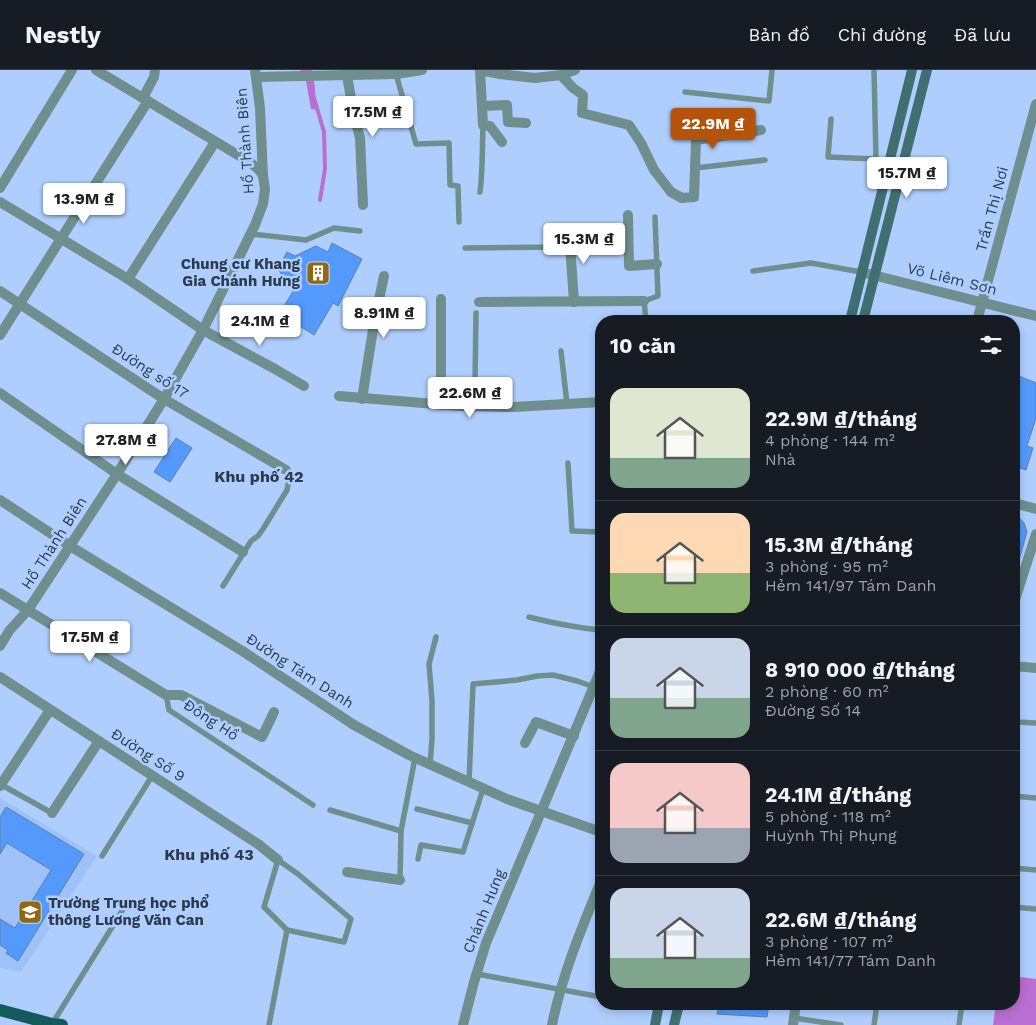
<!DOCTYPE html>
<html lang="vi">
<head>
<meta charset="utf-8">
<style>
	:root { --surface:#171b24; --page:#20242c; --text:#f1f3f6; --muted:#9ea1a6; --line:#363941; --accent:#b45309 }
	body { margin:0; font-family:"Work Sans",sans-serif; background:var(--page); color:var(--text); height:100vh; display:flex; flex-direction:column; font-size:19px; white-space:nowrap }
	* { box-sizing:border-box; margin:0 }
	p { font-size:16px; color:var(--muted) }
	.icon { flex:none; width:28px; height:28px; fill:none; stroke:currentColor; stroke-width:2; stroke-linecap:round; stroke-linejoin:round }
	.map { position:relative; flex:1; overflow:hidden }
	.side { position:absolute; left:595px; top:245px; width:425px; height:695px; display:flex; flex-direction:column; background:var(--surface); border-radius:20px; box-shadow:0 2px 8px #0003 }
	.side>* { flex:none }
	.price { position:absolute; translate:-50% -42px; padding:0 11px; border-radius:5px; background:#fff; color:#222; font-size:16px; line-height:32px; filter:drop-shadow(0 1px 2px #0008) }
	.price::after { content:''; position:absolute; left:50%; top:30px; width:15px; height:11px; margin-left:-8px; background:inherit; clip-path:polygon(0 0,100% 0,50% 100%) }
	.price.current { background:var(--accent); color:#fff }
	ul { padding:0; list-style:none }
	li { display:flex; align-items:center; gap:15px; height:125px; padding:0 15px }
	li+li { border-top:1px solid var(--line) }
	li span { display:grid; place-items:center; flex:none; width:140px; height:100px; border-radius:15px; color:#555 }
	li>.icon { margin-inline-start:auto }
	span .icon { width:60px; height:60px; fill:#fffc; stroke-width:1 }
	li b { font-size:21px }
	h2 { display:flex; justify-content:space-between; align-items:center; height:60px; padding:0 15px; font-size:21px }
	header { display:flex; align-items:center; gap:30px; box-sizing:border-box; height:70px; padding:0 25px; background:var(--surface); border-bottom:1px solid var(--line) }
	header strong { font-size:24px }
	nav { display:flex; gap:28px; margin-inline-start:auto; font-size:18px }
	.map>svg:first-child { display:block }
</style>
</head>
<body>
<header>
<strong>Nestly</strong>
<nav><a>Bản đồ</a><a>Chỉ đường</a><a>Đã lưu</a></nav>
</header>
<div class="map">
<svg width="1036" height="955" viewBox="0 0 1036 955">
	<rect width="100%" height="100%" fill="#adcefe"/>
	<path fill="#9ec2f8" d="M0 728 97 786 21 902 0 898Z"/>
	<g fill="#b96ed2">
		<path d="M300 0H312L315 18 316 40 311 39 306 11Z"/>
		<path d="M1014 906 1036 909V955H993L996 934H1014Z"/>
	</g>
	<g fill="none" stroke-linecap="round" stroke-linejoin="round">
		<path stroke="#b96ed2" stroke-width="4" d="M314 28 324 62 325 99 320 130"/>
	</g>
	<g fill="#5499fc" stroke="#607eaa">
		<path d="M332 173 362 189 338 236 333 233 314 265 287 248 288 246 281 241 297 215 283 208 278 198 287 182 295 186 316 176 328 182Z"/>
		<path d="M1014 304 1036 313V348L1027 376 1033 378 1026 400 1014 396Z"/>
		<path d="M176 368 192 378 170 412 154 402Z"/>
		<path d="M1014 442 1024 453 1027 462 1017 497 1014 496Z"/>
		<path d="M6 737 84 784 18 891 6 883 8 880 0 875V849L15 858 51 800 7 773 0 784V747Z"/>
		<path d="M719 934H769L767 947 717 944Z"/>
	</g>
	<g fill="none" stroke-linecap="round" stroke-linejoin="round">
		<g stroke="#6f8e8e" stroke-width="5.5">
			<path d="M874 0 876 89 882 115"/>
			<path d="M396 4 416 74 449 73 450 115 458 116 459 152"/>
			<path d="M685 22 769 31 772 0"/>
			<path d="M831 49 828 87 876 89"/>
			<path d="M695 98 765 90"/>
			<path d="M480 122C483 99 482 77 483 55"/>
			<path d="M251 164 306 170 334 158 360 161"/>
			<path d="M465 178 570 177"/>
			<path d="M753 201 811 193 861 202"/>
			<path d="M646 251 644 231 658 226 655 147"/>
			<path d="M561 281 567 334"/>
			<path d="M472 336 475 313 476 243"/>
			<path d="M568 393 572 461 601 462"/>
			<path d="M223 516 251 471 258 466 263 459 287 420 289 410 286 400"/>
			<path d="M529 547C553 553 576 558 601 560"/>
			<path d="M166 625 169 640 313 735"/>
			<path d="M1014 652 1036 653"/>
			<path d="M430 695 432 669V631L429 594 436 567"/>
			<path d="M469 712 473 614 517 610 537 606 553 605 577 611 594 617"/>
			<path d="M0 714 52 743"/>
			<path d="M1014 726 1036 728"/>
			<path d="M417 739 472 753"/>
			<path d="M330 740 401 761"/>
			<path d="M102 786 152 706"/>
			<path d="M418 789 421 775 463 782 483 719"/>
			<path d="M1014 798 1036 800"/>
			<path d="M400 810 401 761 415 688"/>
			<path d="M1014 837 1036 839"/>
			<path d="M477 904 601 927"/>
			<path d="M644 934 658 936"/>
			<path d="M794 948 841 955"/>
			<path d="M52 954 127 833"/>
			<path d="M269 955 287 860 264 837 278 790 298 804 351 849 344 872 287 860"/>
			<path d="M874 955 877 934"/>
			<path d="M959 955 962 934"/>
		</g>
		<g stroke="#6f8e8e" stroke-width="10">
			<path d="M96 0 248 91C255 96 260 99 263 106"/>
			<path d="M346 0 354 45 360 68 363 135"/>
			<path d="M480 0 500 4 535 8 561 5 573 18 583 25 582 43 629 55 641 73 654 100 671 122 682 128 694 127 696 70 761 60"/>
			<path d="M480 0 483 55 490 56 502 72"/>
			<path d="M561 5 575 0"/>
			<path d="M256 7 396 4 422 0"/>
			<path d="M143 28 154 7 155 0"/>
			<path d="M482 36 507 35 508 52 526 53"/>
			<path d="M0 118 72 0"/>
			<path d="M0 132 128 209 203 260 275 299 304 316"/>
			<path d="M628 145 629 196 657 194"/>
			<path d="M569 160 574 232"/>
			<path d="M861 202 1036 246"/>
			<path d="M128 209 215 72"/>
			<path d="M0 221 164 329 286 400"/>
			<path d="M479 232 644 231"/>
			<path d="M977 251 1036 34"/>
			<path d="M0 265 148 31"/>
			<path d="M0 323 117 404 243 482"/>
			<path d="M339 326 459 336 514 337 601 332"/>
			<path d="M362 329 374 253 384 206"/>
			<path d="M441 335V229"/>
			<path d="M0 430 70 476 244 582 354 655 409 685 507 729 601 762"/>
			<path d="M1014 433 1036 439"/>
			<path d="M0 523 166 625H181L262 667 274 642"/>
			<path d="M1014 533 1036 464"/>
			<path d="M0 576 9 561 28 540 117 404 164 329 203 260 255 155 263 134 265 119 263 106 260 38 255 0"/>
			<path d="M1014 596 1036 598"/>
			<path d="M0 607 258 774 278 790"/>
			<path d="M525 673 536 652 574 666"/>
			<path d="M0 716 50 640"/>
			<path d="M52 743 99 671"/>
			<path d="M347 802 400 810"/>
			<path d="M463 955 474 912 486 873 601 599"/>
			<path d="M552 955C562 905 582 857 601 811"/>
			<path d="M793 955 796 934"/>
		</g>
		<g stroke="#406f71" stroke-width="10">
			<path d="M850 251 912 0"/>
			<path d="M863 251 927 0"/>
			<path d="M655 955 659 934"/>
			<path d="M674 955 679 934"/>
		</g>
		<path stroke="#155a5b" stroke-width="12" d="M0 940 52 954 62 955"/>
	</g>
	<defs>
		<g id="building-square" transform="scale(1.25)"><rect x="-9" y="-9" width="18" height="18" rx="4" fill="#936712" stroke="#adcefe"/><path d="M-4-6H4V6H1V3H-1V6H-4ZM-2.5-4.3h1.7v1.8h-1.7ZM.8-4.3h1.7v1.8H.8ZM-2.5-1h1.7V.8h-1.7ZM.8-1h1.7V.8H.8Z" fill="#fff"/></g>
		<g id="school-square" transform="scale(1.25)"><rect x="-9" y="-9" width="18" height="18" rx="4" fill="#936712" stroke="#adcefe"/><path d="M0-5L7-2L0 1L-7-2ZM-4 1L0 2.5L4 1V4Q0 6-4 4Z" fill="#fff"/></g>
	</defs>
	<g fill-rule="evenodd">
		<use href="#building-square" x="318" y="203"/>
		<use href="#school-square" x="30" y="842"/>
	</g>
	<g text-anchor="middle" stroke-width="5" stroke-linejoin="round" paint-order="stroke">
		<g font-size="15" fill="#2d3a4d" stroke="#adcefe">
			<text transform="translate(245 71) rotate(-94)" y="5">Hồ Thành Biên</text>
			<text transform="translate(992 139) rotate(-75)" y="5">Trần Thị Nơi</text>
			<text transform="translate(952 209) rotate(14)" y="5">Võ Liêm Sơn</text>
			<text transform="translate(150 301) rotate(33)" y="5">Đường số 17</text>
			<text transform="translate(54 473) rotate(-57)" y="5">Hồ Thành Biên</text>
			<text transform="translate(300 601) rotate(33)" y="5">Đường Tám Danh</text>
			<text transform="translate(211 650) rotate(33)" y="5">Đông Hồ</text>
			<text transform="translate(148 685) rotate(33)" y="5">Đường Số 9</text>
			<text transform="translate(484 841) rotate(-68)" y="5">Chánh Hưng</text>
		</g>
		<g font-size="15" font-weight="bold" fill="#2d3a4d" stroke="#adcefe" text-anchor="end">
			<text x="300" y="199">Chung cư Khang<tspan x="300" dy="17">Gia Chánh Hưng</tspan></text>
			<text x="48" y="838" text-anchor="start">Trường Trung học phổ<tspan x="48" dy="17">thông Lương Văn Can</tspan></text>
		</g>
		<g font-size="16" font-weight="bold" fill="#2d3a4d" stroke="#adcefe">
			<text x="259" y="412">Khu phố 42</text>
			<text x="209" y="790">Khu phố 43</text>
		</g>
	</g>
</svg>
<b class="price" style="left:373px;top:68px">17.5M ₫</b>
<b class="price current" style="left:713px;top:80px">22.9M ₫</b>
<b class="price" style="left:907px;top:129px">15.7M ₫</b>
<b class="price" style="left:84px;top:155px">13.9M ₫</b>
<b class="price" style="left:584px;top:195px">15.3M ₫</b>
<b class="price" style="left:384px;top:269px">8.91M ₫</b>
<b class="price" style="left:260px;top:277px">24.1M ₫</b>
<b class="price" style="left:470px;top:349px">22.6M ₫</b>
<b class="price" style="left:126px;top:396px">27.8M ₫</b>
<b class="price" style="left:90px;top:593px">17.5M ₫</b>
<section class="side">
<h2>10 căn<svg class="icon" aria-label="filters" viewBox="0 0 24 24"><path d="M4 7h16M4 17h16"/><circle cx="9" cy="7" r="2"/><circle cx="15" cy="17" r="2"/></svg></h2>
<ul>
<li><span style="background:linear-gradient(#dfe7d0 70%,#7fa58c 0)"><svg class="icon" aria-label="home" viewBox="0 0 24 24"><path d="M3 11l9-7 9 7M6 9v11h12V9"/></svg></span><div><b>22.9M ₫/tháng</b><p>4 phòng · 144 m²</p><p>Nhà</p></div></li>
<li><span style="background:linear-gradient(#ffd9b3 60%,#8fb573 0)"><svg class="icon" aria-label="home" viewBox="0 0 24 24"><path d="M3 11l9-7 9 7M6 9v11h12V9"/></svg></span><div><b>15.3M ₫/tháng</b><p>3 phòng · 95 m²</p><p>Hẻm 141/97 Tám Danh</p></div></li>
<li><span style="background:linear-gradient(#c9d6e8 60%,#7fa58c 0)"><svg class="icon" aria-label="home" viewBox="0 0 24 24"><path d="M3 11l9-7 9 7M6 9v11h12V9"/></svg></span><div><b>8 910 000 ₫/tháng</b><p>2 phòng · 60 m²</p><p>Đường Số 14</p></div></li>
<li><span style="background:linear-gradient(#f6c9c9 65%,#9aa5b1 0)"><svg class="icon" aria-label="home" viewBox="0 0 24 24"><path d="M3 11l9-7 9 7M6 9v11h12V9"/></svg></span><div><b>24.1M ₫/tháng</b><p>5 phòng · 118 m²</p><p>Huỳnh Thị Phụng</p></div></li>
<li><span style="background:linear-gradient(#c9d6e8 70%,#7fa58c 0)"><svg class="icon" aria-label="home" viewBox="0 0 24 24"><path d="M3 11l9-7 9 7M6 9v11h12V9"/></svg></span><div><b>22.6M ₫/tháng</b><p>3 phòng · 107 m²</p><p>Hẻm 141/77 Tám Danh</p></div></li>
</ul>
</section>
</div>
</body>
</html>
